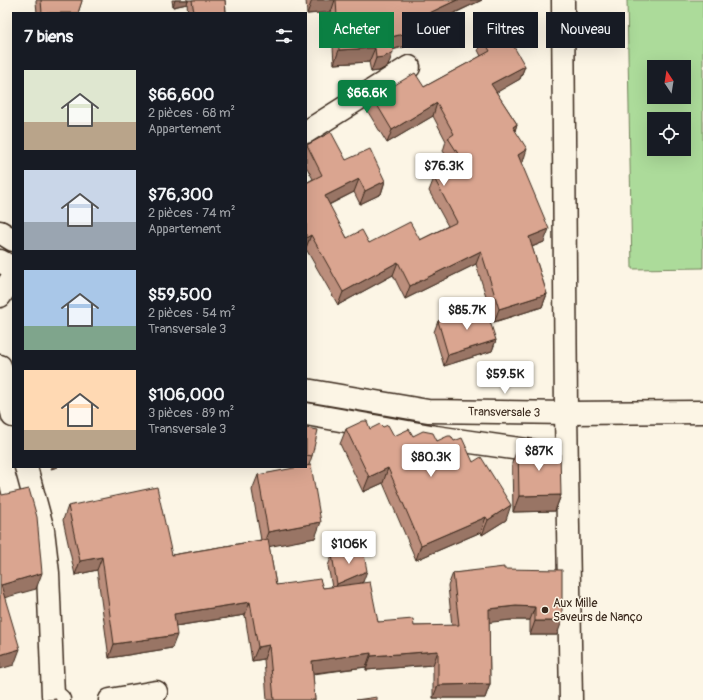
<!DOCTYPE html>
<html lang="fr">
<head>
<meta charset="utf-8">
<style>
	:root { --surface:#171b24; --page:#242831; --text:#f1f3f6; --muted:#9ea1a6; --accent:#0b8043 }
	body { margin:0; font-family:Pangolin,sans-serif; background:var(--page); color:var(--text); height:100vh; display:flex; flex-direction:column; font-size:15px; white-space:nowrap }
	* { box-sizing:border-box; margin:0 }
	p { font-size:13px; color:var(--muted) }
	.icon { flex:none; width:22px; height:22px; fill:none; stroke:currentColor; stroke-width:2; stroke-linecap:round; stroke-linejoin:round }
	.map { position:relative; flex:1; overflow:hidden }
	.side { position:absolute; left:12px; top:12px; width:295px; height:456px; display:flex; flex-direction:column; background:var(--surface); border-radius:0px; box-shadow:0 4px 16px #0002 }
	.side>* { flex:none }
	.guide { position:absolute; left:319px; top:12px; width:324px; height:36px; display:flex; gap:8px }
	.needle { width:26px; rotate:348deg }
	.fabs { position:absolute; left:647px; top:60px; display:grid; gap:8px }
	.fabs a { display:grid; place-items:center; width:44px; height:44px; border-radius:0px; background:var(--surface); box-shadow:0 4px 16px #0002; font-size:20px }
	.price { position:absolute; translate:-50% -34px; padding:0 9px; border-radius:4px; background:#fff; color:#222; font-size:13px; line-height:26px; filter:drop-shadow(0 1px 2px #0008) }
	.price::after { content:''; position:absolute; left:50%; top:24px; width:12px; height:9px; margin-left:-6px; background:inherit; clip-path:polygon(0 0,100% 0,50% 100%) }
	.price.selected { background:var(--accent); color:#fff }
	ul { padding:0; list-style:none }
	li { display:flex; align-items:center; gap:12px; height:100px; padding:0 12px }
	li span { display:grid; place-items:center; flex:none; width:112px; height:80px; border-radius:0px; color:#555 }
	li>.icon { margin-inline-start:auto }
	span .icon { width:48px; height:48px; fill:#fffc; stroke-width:1 }
	li b { font-size:17px }
	h2 { display:flex; justify-content:space-between; align-items:center; height:48px; padding:0 12px; font-size:17px }
	.tag { padding:0 14px; border-radius:0px; background:var(--surface); box-shadow:0 4px 16px #0002; font-size:14px; line-height:36px }
	.tag.selected { background:var(--accent); color:#fff }
	.map>svg:first-child { display:block }
</style>
</head>
<body>
<div class="map">
<svg width="703" height="700" viewBox="0 0 703 700">
	<rect width="100%" height="100%" fill="#fcf5e5"/>
	<filter id="ink" filterUnits="userSpaceOnUse"><feTurbulence type="fractalNoise" baseFrequency=".025" numOctaves="2"/><feDisplacementMap in="SourceGraphic" scale="8" xChannelSelector="R" yChannelSelector="G"/><feConvolveMatrix kernelMatrix="1 2 1 2 8 2 1 2 1" color-interpolation-filters="sRGB"/></filter>
	<g filter="url(#ink)">
		<path fill="#acdb9a" stroke="#74825c" fill-rule="evenodd" d="M627 0H703V268L632 269ZM654 67H684V97H654ZM654 119H684V149H654Z"/>
		<g fill="none" stroke-linecap="round" stroke-linejoin="round">
			<g stroke="#3b2a1e" stroke-width="25">
				<g id="minor">
					<path d="M306 132 409 67"/>
					<path d="M0 261 13 268"/>
					<path d="M0 296 13 277"/>
					<path d="M0 366 13 416"/>
					<path d="M306 414 436 437 548 453"/>
					<path d="M26 467 43 530 48 573 53 695 59 700"/>
					<path d="M110 700 156 692"/>
				</g>
			</g>
			<g stroke="#3b2a1e" stroke-width="25">
				<path id="tertiary" d="M563 0 566 413 571 700"/>
			</g>
			<g stroke="#3b2a1e" stroke-width="25">
				<g id="secondary">
					<path d="M0 232 13 240"/>
					<path d="M306 390 428 411 566 413 703 412"/>
				</g>
			</g>
			<use href="#minor" stroke="#fcf5e5" stroke-width="22"/>
			<use href="#tertiary" stroke="#fcf5e5" stroke-width="22"/>
			<use href="#secondary" stroke="#fcf5e5" stroke-width="22"/>
		</g>
		<g fill="#bb8e7c" stroke="#3b2a1e">
			<path d="M36 0H82L78 13H37L36 2Z"/>
			<path d="M172 0H225L226 13H188L187 4 173 7Z"/>
			<path d="M306 0H482L428 26V28L423 42 392 50 388 66 379 71 371 72 369 62 334 64 331 12 307 14Z"/>
			<path d="M482 37 525 66 520 79 496 92 517 124 515 130 523 162 521 163 544 242 532 247 547 294 542 307 494 322 476 264 405 299 393 275 338 305 306 249V183L313 179 306 166V147L307 145 346 160 385 181 381 194 360 204 354 192 329 205 347 238 369 243 420 240 448 226 429 191 434 178 454 168 443 151 446 141 433 116 387 143 368 112 373 98 424 87 481 56 478 50Z"/>
			<path d="M438 321 496 340 492 351 444 366 434 332Z"/>
			<path d="M383 427 394 436H413L437 441H454L473 462 506 520 482 535 481 532 416 560 383 483 363 492 340 444 346 429H370Z"/>
			<path d="M306 428 312 456 309 465 315 538 269 546 276 585 323 588 332 587 328 566 332 555 363 582 360 584 378 622 414 626H452L448 586 453 573 504 569 557 635H530V620H511L489 622 490 684 485 698H433V665L366 670V667L313 674 315 700H267L264 659 252 661 245 615 176 626 172 648 109 658 97 570 75 575 63 520 68 506 172 555 261 540 252 490 258 475 306 467Z"/>
			<path d="M518 447 561 495 555 511 513 512 512 463Z"/>
		</g>
		<g fill="#997465" stroke="#3b2a1e">
			<path d="M175 0H188L187 4 173 7Z"/>
			<path d="M312 0H335L331 12 307 14Z"/>
			<path d="M457 0H482L420 29 425 15Z"/>
			<path d="M428 28 423 42 386 51 391 37Z"/>
			<path d="M375 48 369 62 334 64 339 50Z"/>
			<path d="M393 52 388 66 379 71 371 72 376 58Z"/>
			<path d="M525 66 520 79 487 98 491 84Z"/>
			<path d="M437 103 433 116 387 143 392 130Z"/>
			<path d="M517 124 513 138V127Z"/>
			<path d="M527 149 523 162 513 168 518 155Z"/>
			<path d="M359 179 354 192 320 209 325 196Z"/>
			<path d="M385 181 381 194 360 204 365 191Z"/>
			<path d="M549 229 544 242 524 250 529 237Z"/>
			<path d="M311 235 306 248V238Z"/>
			<path d="M481 251 476 264 405 299 410 286Z"/>
			<path d="M398 262 393 275 338 305 343 292Z"/>
			<path d="M547 294 542 307 494 322 499 309Z"/>
			<path d="M496 340 492 351 444 366 448 355Z"/>
			<path d="M52 467H58L51 469Z"/>
			<path d="M388 468 383 483 363 492 369 477Z"/>
			<path d="M561 495 555 511 513 512 519 496Z"/>
			<path d="M511 505 506 520 482 535 488 520Z"/>
			<path d="M486 517 481 532 416 560 421 545Z"/>
			<path d="M321 522 315 538 262 548 268 532Z"/>
			<path d="M102 557 97 570 75 575 80 561Z"/>
			<path d="M367 571 363 582 333 595 337 584Z"/>
			<path d="M42 573 36 589 0 599 1 585Z"/>
			<path d="M250 602 245 615 169 627 174 614Z"/>
			<path d="M516 606 535 607 530 620H511L484 623 489 609Z"/>
			<path d="M535 621H562L557 635H530Z"/>
			<path d="M177 635 172 648 109 658 114 644Z"/>
			<path d="M269 645 264 659 252 661 258 647Z"/>
			<path d="M20 649 14 665 0 669V655Z"/>
			<path d="M438 651 433 665 366 670 371 656Z"/>
			<path d="M371 653 366 667 307 674 312 661Z"/>
			<path d="M490 684 485 698H433L438 685Z"/>
		</g>
		<g fill="#daa590" stroke="#3b2a1e">
			<path d="M41 0H82V1L78 13H42Z"/>
			<path d="M192 0H225L226 13H194Z"/>
			<path d="M336 0H457L425 15 428 28 391 37 393 52 384 57 376 58 375 48 339 50Z"/>
			<path d="M502 26 525 66 491 84 517 124 513 127 527 149 518 155 549 229 529 237 547 294 499 309 481 251 410 286 398 262 343 292 311 235 306 238V183L322 175 307 145 331 132 346 160 370 149 385 181 365 191 359 179 325 196 347 238 362 230 369 243 410 222 420 240 457 222 434 178 464 163 448 138 454 134 437 103 392 130 373 98 415 73 424 87 490 51 482 37Z"/>
			<path d="M485 306 496 340 448 355 438 321Z"/>
			<path d="M363 421H367L370 429 380 424 383 427 388 425 394 436 409 429 413 436 423 431 433 433 437 441 448 436H451L454 441 462 438 473 462 481 457 511 505 488 520 486 517 421 545 388 468 369 477 346 429Z"/>
			<path d="M306 428 318 430 312 456 306 455Z"/>
			<path d="M518 447H533L560 451 561 495 519 496Z"/>
			<path d="M311 465 321 522 268 532 258 475 299 467H306V466Z"/>
			<path d="M0 487 2 495 29 489 37 517 42 573 1 585 20 649 0 655Z"/>
			<path d="M157 487 172 555 268 539 276 585 320 579 323 588 370 582 378 622 413 619 414 626 459 625 453 573 504 567V569L562 570V621H535V607L516 606 489 609 490 684 438 685V651L371 656V653L312 661 315 700H274L269 645 258 647 250 602 174 614 177 635 114 644 102 557 80 561 68 506Z"/>
			<path d="M363 549 367 571 337 584 332 555Z"/>
			<path d="M377 697V700H356Z"/>
			<path d="M56 699V700H47Z"/>
		</g>
	</g>
	<circle fill="#3b2a1e" stroke="#fcf5e5" stroke-width="1.5" cx="545" cy="610" r="4"/>
	<g text-anchor="middle" stroke-width="3" stroke-linejoin="round" paint-order="stroke">
		<g font-size="12" fill="#3b2a1e" stroke="#fcf5e5">
			<text transform="translate(504 412) rotate(1)" y="4">Transversale 3</text>
		</g>
		<g font-size="12" fill="#3b2a1e" stroke="#fcf5e5" text-anchor="start">
			<text x="553" y="607">Aux Mille<tspan x="553" dy="14">Saveurs de Nanço</tspan></text>
		</g>
	</g>
</svg>
<div class="fabs">
<a><svg class="needle" viewBox="-14 -14 28 28"><path d="M0-13l5 13h-10z" fill="#e53935"/><path d="M0 13l5-13h-10z" fill="#9ea1a6"/></svg></a>
<a><svg class="icon" aria-label="locate" viewBox="0 0 24 24"><circle cx="12" cy="12" r="6"/><path d="M12 2v4M12 18v4M2 12h4M18 12h4"/></svg></a>
</div>
<b class="price selected" style="left:367px;top:114px">$66.6K</b>
<b class="price" style="left:444px;top:187px">$76.3K</b>
<b class="price" style="left:467px;top:331px">$85.7K</b>
<b class="price" style="left:505px;top:395px">$59.5K</b>
<b class="price" style="left:539px;top:472px">$87K</b>
<b class="price" style="left:431px;top:478px">$80.3K</b>
<b class="price" style="left:349px;top:565px">$106K</b>
<div class="guide">
<a class="tag selected">Acheter</a>
<a class="tag">Louer</a>
<a class="tag">Filtres</a>
<a class="tag">Nouveau</a>
</div>
<section class="side">
<h2>7 biens<svg class="icon" aria-label="filters" viewBox="0 0 24 24"><path d="M4 7h16M4 17h16"/><circle cx="9" cy="7" r="2"/><circle cx="15" cy="17" r="2"/></svg></h2>
<ul>
<li><span style="background:linear-gradient(#dfe7d0 65%,#b9a48a 0)"><svg class="icon" aria-label="home" viewBox="0 0 24 24"><path d="M3 11l9-7 9 7M6 9v11h12V9"/></svg></span><div><b>$66,600</b><p>2 pièces · 68 m²</p><p>Appartement</p></div></li>
<li><span style="background:linear-gradient(#c9d6e8 65%,#9aa5b1 0)"><svg class="icon" aria-label="home" viewBox="0 0 24 24"><path d="M3 11l9-7 9 7M6 9v11h12V9"/></svg></span><div><b>$76,300</b><p>2 pièces · 74 m²</p><p>Appartement</p></div></li>
<li><span style="background:linear-gradient(#a9c7e8 70%,#7fa58c 0)"><svg class="icon" aria-label="home" viewBox="0 0 24 24"><path d="M3 11l9-7 9 7M6 9v11h12V9"/></svg></span><div><b>$59,500</b><p>2 pièces · 54 m²</p><p>Transversale 3</p></div></li>
<li><span style="background:linear-gradient(#ffd9b3 75%,#b9a48a 0)"><svg class="icon" aria-label="home" viewBox="0 0 24 24"><path d="M3 11l9-7 9 7M6 9v11h12V9"/></svg></span><div><b>$106,000</b><p>3 pièces · 89 m²</p><p>Transversale 3</p></div></li>
</ul>
</section>
</div>
</body>
</html>
